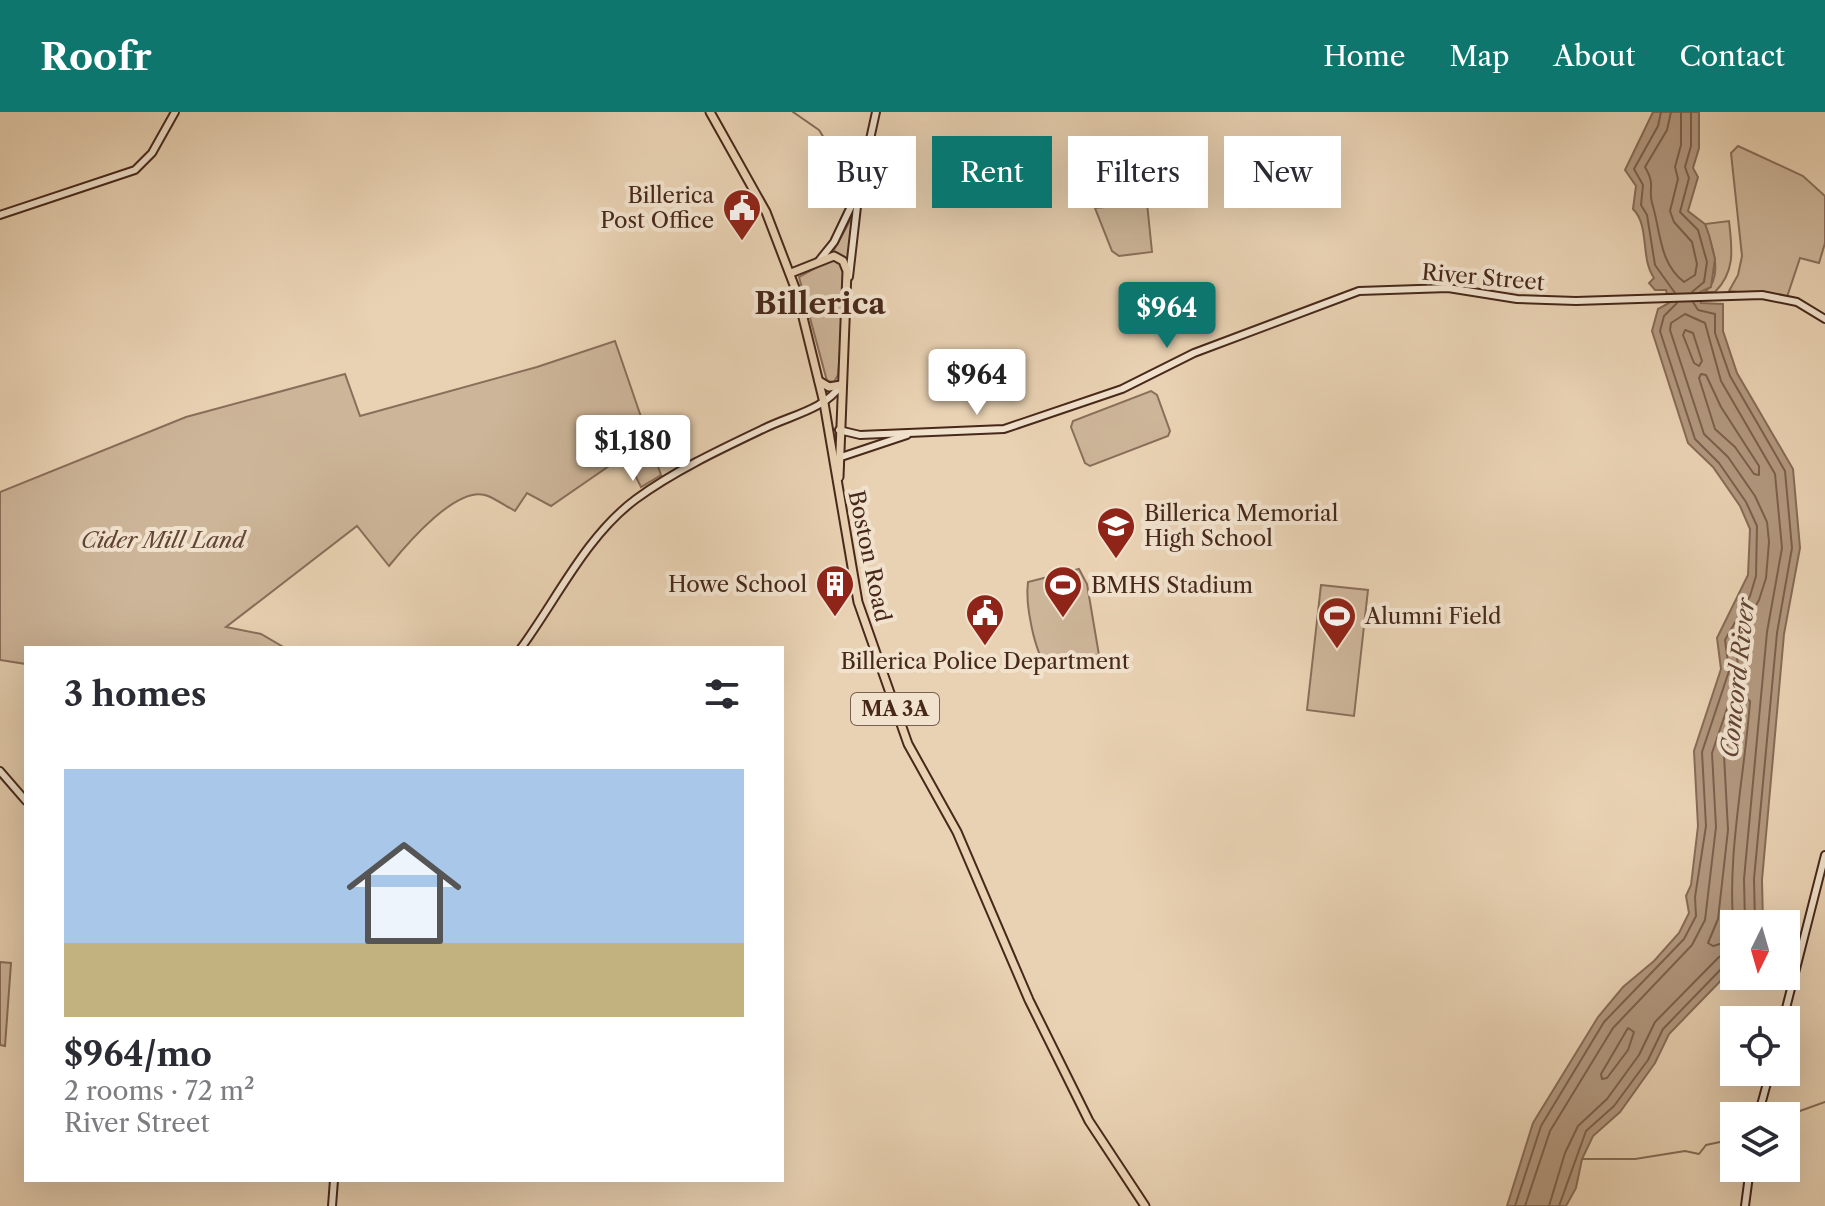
<!DOCTYPE html>
<html lang="en">
<head>
<meta charset="utf-8">
<style>
	:root { --surface:#fff; --page:#f7f7f7; --text:#2b2b33; --muted:#7c7c81; --line:#e1e1e2; --accent:#0f766e }
	body { margin:0; font-family:"Libre Caslon Text",serif; background:var(--page); color:var(--text); height:100vh; display:flex; flex-direction:column; font-size:30px; white-space:nowrap }
	* { box-sizing:border-box; margin:0 }
	p { font-size:26px; color:var(--muted) }
	.icon { flex:none; width:44px; height:44px; fill:none; stroke:currentColor; stroke-width:2; stroke-linecap:round; stroke-linejoin:round }
	.map { position:relative; flex:1; overflow:hidden }
	.sheet { position:absolute; left:24px; top:534px; width:760px; height:536px; display:flex; flex-direction:column; background:var(--surface); border-radius:0px; box-shadow:0 8px 32px #0002 }
	.sheet>* { flex:none }
	.top-card { position:absolute; left:808px; top:24px; width:760px; height:72px; display:flex; gap:16px }
	.needle { width:52px; rotate:185deg }
	.controls { position:absolute; left:1720px; top:798px; display:grid; gap:16px }
	.controls a { display:grid; place-items:center; width:80px; height:80px; border-radius:0px; background:var(--surface); box-shadow:0 8px 32px #0002; font-size:40px }
	.price { position:absolute; translate:-50% -68px; padding:0 18px; border-radius:8px; background:#fff; color:#222; font-size:26px; line-height:52px; filter:drop-shadow(0 2px 4px #0008) }
	.price::after { content:''; position:absolute; left:50%; top:48px; width:24px; height:18px; margin-left:-12px; background:inherit; clip-path:polygon(0 0,100% 0,50% 100%) }
	.price.active { background:var(--accent); color:#fff }
	ul { padding:0; list-style:none }
	li { display:grid; align-content:center; gap:16px; height:424px; padding:0 40px }
	li+li { border-top:2px solid var(--line) }
	li span { display:grid; place-items:center; height:248px; border-radius:0px; color:#555 }
	li>.icon { margin-inline-start:auto }
	span .icon { width:144px; height:144px; fill:#fffc; stroke-width:1 }
	li b { font-size:34px }
	h2 { display:flex; justify-content:space-between; align-items:center; height:96px; padding:0 40px; font-size:34px }
	.chip { padding:0 28px; border-radius:0px; background:var(--surface); box-shadow:0 8px 32px #0002; font-size:28px; line-height:72px }
	.chip.active { background:var(--accent); color:#fff }
	header { display:flex; align-items:center; gap:48px; box-sizing:border-box; height:112px; padding:0 40px; background:var(--accent); color:#fff }
	header strong { font-size:38px }
	nav { display:flex; gap:44px; margin-inline-start:auto; font-size:28px }
	.map>svg:first-child { display:block }
</style>
</head>
<body>
<header>
<strong>Roofr</strong>
<nav><a>Home</a><a>Map</a><a>About</a><a>Contact</a></nav>
</header>
<div class="map">
<svg width="1825" height="1094" viewBox="0 0 1825 1094">
	<rect width="100%" height="100%" fill="#e9d2b3"/>
	<filter id="stains"><feTurbulence type="fractalNoise" baseFrequency=".0025" numOctaves="4"/><feColorMatrix values="0 0 0 0 .2 0 0 0 0 .09 0 0 0 0 .02 0 0 0 .5 -.17"/></filter>
	<radialGradient id="worn" r=".72"><stop offset=".6" stop-color="#630" stop-opacity="0"/><stop offset="1" stop-color="#630" stop-opacity=".3"/></radialGradient>
	<g fill="#cdb599" stroke="#8a6e5a" stroke-width="2">
		<path d="M1738 34 1803 64 1825 84V131L1819 151 1800 146 1787 185 1729 179 1738 163 1742 144 1731 41Z"/>
		<path d="M1147 91 1152 140 1119 144 1112 139 1095 96Z"/>
		<path d="M852 105 838 263 834 270 827 269 799 165 828 149Z"/>
		<path d="M1729 109C1732 136 1736 159 1715 180H1705C1725 164 1711 132 1705 112Z"/>
		<path d="M615 229 661 363 641 375 625 343 551 394 527 381 515 399C506 394 497 388 488 384 458 371 406 433 389 454L357 414 226 515 261 522 285 536H26V552L0 548V380L186 305 345 262 360 304 537 255Z"/>
		<path d="M1151 279 1157 283 1170 319 1168 324 1090 354 1085 351 1071 315 1073 309Z"/>
		<path d="M1079 457 1087 472 1099 543 1047 556C1034 538 1025 492 1028 470Z"/>
		<path d="M1321 473 1368 478 1354 604 1307 598Z"/>
		<path d="M0 850 11 851 5 934 0 933Z"/>
	</g>
	<path fill="#b2987f" stroke="#876b57" stroke-width="2" d="M1653 0H1699V36L1693 56 1698 65 1688 99 1705 112 1709 123 1715 147 1711 175 1700 180 1701 191 1723 192V219L1737 261 1793 357 1800 436 1784 522 1762 768 1763 812H1734V855L1669 922 1655 951 1620 1000 1593 1024 1582 1047 1576 1076 1566 1094H1507L1533 1011 1598 905 1623 875 1654 849 1679 821 1689 801 1686 784 1691 773 1698 714 1694 639 1721 557 1717 526 1748 463 1750 417 1740 394 1713 355 1688 331 1652 219 1658 197 1669 191 1666 178H1655L1649 171 1654 166C1640 146 1650 114 1633 97L1636 74 1625 58Z"/>
	<g fill="none" stroke-linecap="round" stroke-linejoin="round">
		<g stroke="#7c604c" stroke-width="2">
			<path d="M1661 0 1658 14 1634 57 1643 73 1641 93 1647 103 1655 153 1675 181"/>
			<path d="M1671 0 1667 18 1645 55C1656 74 1648 76 1652 91 1661 120 1659 151 1684 170L1695 163 1697 152 1692 130 1674 110 1670 99 1678 67 1675 55 1681 33V0"/>
			<path d="M1691 0V34L1685 55 1689 66 1680 100 1698 118 1707 150 1704 170 1692 180"/>
			<path d="M1693 190 1698 198 1715 202V221L1730 264 1785 359 1792 436 1777 521 1754 767 1755 812"/>
			<path d="M1685 218 1693 221 1702 249 1699 254 1694 251 1683 223Z"/>
			<path d="M1701 262 1706 263 1721 295 1759 354V363L1754 362 1735 335 1715 317 1699 266Z"/>
			<path d="M1734 817C1726 748 1745 661 1750 589L1746 586 1742 588 1724 643 1728 718 1718 807 1708 831 1713 834 1734 828"/>
			<path d="M1628 916 1634 920 1628 938 1607 966 1602 967 1601 962Z"/>
			<path d="M1515 1094 1541 1014 1604 910 1684 827 1696 804 1695 785 1706 714 1702 640 1729 559 1725 528 1750 484 1756 464 1757 414 1746 390 1719 351 1695 327 1660 219 1664 204 1677 191"/>
			<path d="M1525 1094 1550 1019 1613 916 1692 833 1705 808 1716 715 1712 641 1739 561 1735 530 1759 488 1766 466 1769 430 1767 410 1755 384 1728 345 1704 322 1670 218 1671 211 1685 202 1705 211 1721 269 1775 362 1782 436 1767 520 1744 767 1745 812"/>
			<path d="M1549 1094 1565 1041 1578 1014 1607 987 1639 943 1655 910 1719 845 1734 840"/>
			<path d="M1559 1094 1586 1019 1614 994 1648 948 1663 917 1725 853 1734 850"/>
		</g>
		<g stroke="#876b57" stroke-width="2">
			<path d="M793 0 819 18 829 34 820 79"/>
			<path d="M1786 1004 1825 990"/>
			<path d="M1582 1047H1635L1685 1039 1699 1042 1706 1033 1734 1027"/>
		</g>
		<g stroke="#47281a" stroke-width="10">
			<g id="secondary">
				<path d="M0 103 135 58 152 41 175 0"/>
				<path d="M818 150 834 130 856 84"/>
				<path d="M849 165 859 77 876 0"/>
				<path d="M839 318 860 323 1004 317 1122 277 1194 241 1359 179 1448 176 1517 187 1576 189 1762 183 1797 190 1825 207"/>
				<path d="M838 346 907 323"/>
				<path d="M521 536C557 487 586 424 636 387 674 359 721 337 763 317 791 303 824 298 841 273"/>
				<path d="M0 659 26 689"/>
				<path d="M1783 908 1825 743"/>
				<path d="M1758 1004 1770 960"/>
				<path d="M332 1094 334 1068"/>
				<path d="M1745 1094 1750 1056"/>
			</g>
		</g>
		<g stroke="#47281a" stroke-width="11">
			<g id="primary">
				<path d="M710 0 766 100 797 181 824 291 858 490 908 632 957 720 1029 888 1089 1009 1145 1094"/>
				<path d="M791 161 834 144 843 149 847 159 839 365"/>
				<path d="M819 269 829 275 841 273"/>
			</g>
		</g>
		<use href="#secondary" stroke="#f1e2ce" stroke-width="6"/>
		<use href="#primary" stroke="#e9d2b3" stroke-width="7"/>
	</g>
	<defs>
		<g id="civic-pin" transform="scale(2)"><path d="M0 17L-7.5 6A9.5 9.5 0 1 1 7.5 6Z" fill="#8f2418" stroke="#f1e2ce"/><path d="M-.6-6.5H3V-4.5H.6V-3L4-1V1h2V6H-6V1h2V-1L-.6-3ZM-1.2 2.5V6h2.4V2.5Z" fill="#fff"/></g>
		<g id="school-pin" transform="scale(2)"><path d="M0 17L-7.5 6A9.5 9.5 0 1 1 7.5 6Z" fill="#8f2418" stroke="#f1e2ce"/><path d="M0-5L7-2L0 1L-7-2ZM-4 1L0 2.5L4 1V4Q0 6-4 4Z" fill="#fff"/></g>
		<g id="building-pin" transform="scale(2)"><path d="M0 17L-7.5 6A9.5 9.5 0 1 1 7.5 6Z" fill="#8f2418" stroke="#f1e2ce"/><path d="M-4-6H4V6H1V3H-1V6H-4ZM-2.5-4.3h1.7v1.8h-1.7ZM.8-4.3h1.7v1.8H.8ZM-2.5-1h1.7V.8h-1.7ZM.8-1h1.7V.8H.8Z" fill="#fff"/></g>
		<g id="stadium-pin" transform="scale(2)"><path d="M0 17L-7.5 6A9.5 9.5 0 1 1 7.5 6Z" fill="#8f2418" stroke="#f1e2ce"/><path d="M0-5a6.5 5 0 1 0 0 10a6.5 5 0 1 0 0-10ZM-3.5-1.8h7v3.6h-7Z" fill="#fff"/></g>
	</defs>
	<g fill-rule="evenodd">
		<use href="#civic-pin" x="742" y="96"/>
		<use href="#school-pin" x="1116" y="414"/>
		<use href="#building-pin" x="835" y="472"/>
		<use href="#stadium-pin" x="1063" y="473"/>
		<use href="#civic-pin" x="985" y="501"/>
		<use href="#stadium-pin" x="1337" y="504"/>
	</g>
	<g text-anchor="middle" stroke-width="8" stroke-linejoin="round" paint-order="stroke">
		<rect fill="#f1e2ce" stroke="#7a6050" stroke-width="2" x="851" y="581" width="88" height="32" rx="6"/>
		<g font-size="20" font-weight="bold" fill="#47281a">
			<text x="895" y="604">MA 3A</text>
		</g>
		<g font-size="22" fill="#47281a" stroke="#f1e2ce" text-anchor="start">
			<text x="714" y="91" text-anchor="end">Billerica<tspan x="714" dy="25">Post Office</tspan></text>
			<text x="1144" y="409">Billerica Memorial<tspan x="1144" dy="25">High School</tspan></text>
			<text x="807" y="480" text-anchor="end">Howe School</text>
			<text x="1091" y="481">BMHS Stadium</text>
			<text x="1365" y="512">Alumni Field</text>
			<text x="985" y="557" text-anchor="middle">Billerica Police Department</text>
		</g>
		<g font-size="22" fill="#47281a" stroke="#f1e2ce">
			<text transform="translate(1483 165) rotate(5)" y="8">River Street</text>
			<text transform="translate(870 444) rotate(78)" y="8">Boston Road</text>
		</g>
		<g font-size="22" font-style="italic" fill="#624433" stroke="#f1e2ce">
			<text x="163" y="436">Cider Mill Land</text>
		</g>
		<g font-size="24" font-style="italic" fill="#624433" stroke="#f1e2ce">
			<text transform="translate(1738 566) rotate(-84)" y="8">Concord River</text>
		</g>
		<g font-size="30" font-weight="bold" fill="#47281a" stroke="#f1e2ce">
			<text x="820" y="202">Billerica</text>
		</g>
	</g>
	<rect width="100%" height="100%" filter="url(#stains)"/>
	<rect width="100%" height="100%" fill="url(#worn)"/>
</svg>
<div class="controls">
<a><svg class="needle" viewBox="-14 -14 28 28"><path d="M0-13l5 13h-10z" fill="#e53935"/><path d="M0 13l5-13h-10z" fill="#7c7c81"/></svg></a>
<a><svg class="icon" aria-label="locate" viewBox="0 0 24 24"><circle cx="12" cy="12" r="6"/><path d="M12 2v4M12 18v4M2 12h4M18 12h4"/></svg></a>
<a><svg class="icon" aria-label="layers" viewBox="0 0 24 24"><path d="M12 4l9 5-9 5-9-5zM3 14l9 5 9-5"/></svg></a>
</div>
<b class="price active" style="left:1167px;top:238px">$964</b>
<b class="price" style="left:977px;top:305px">$964</b>
<b class="price" style="left:633px;top:371px">$1,180</b>
<div class="top-card">
<a class="chip">Buy</a>
<a class="chip active">Rent</a>
<a class="chip">Filters</a>
<a class="chip">New</a>
</div>
<section class="sheet">
<h2>3 homes<svg class="icon" aria-label="filters" viewBox="0 0 24 24"><path d="M4 7h16M4 17h16"/><circle cx="9" cy="7" r="2"/><circle cx="15" cy="17" r="2"/></svg></h2>
<ul>
<li><span style="background:linear-gradient(#a9c7e8 70%,#c2b280 0)"><svg class="icon" aria-label="home" viewBox="0 0 24 24"><path d="M3 11l9-7 9 7M6 9v11h12V9"/></svg></span><div><b>$964/mo</b><p>2 rooms · 72 m²</p><p>River Street</p></div></li>
</ul>
</section>
</div>
</body>
</html>
